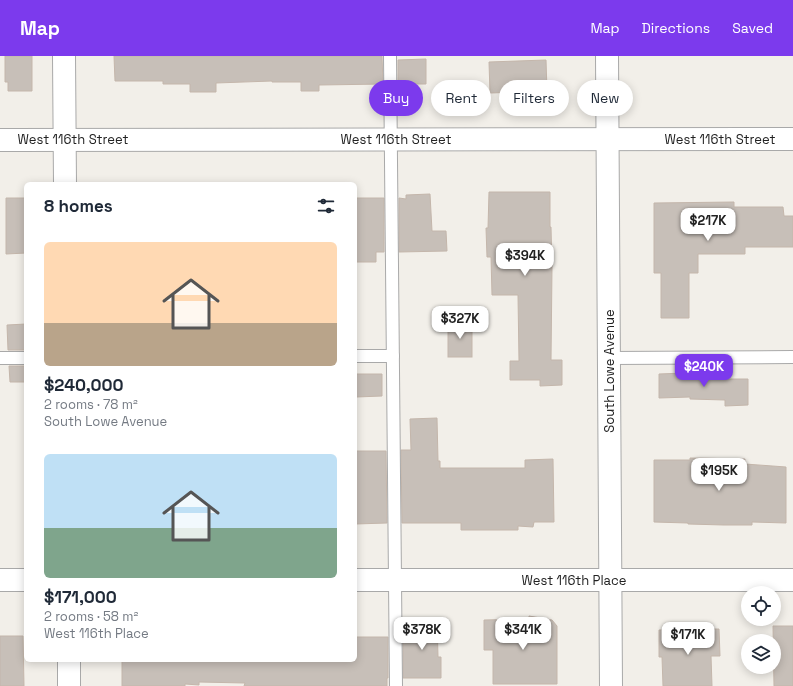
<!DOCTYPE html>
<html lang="en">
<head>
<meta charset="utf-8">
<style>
	:root { --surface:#fff; --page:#f6f6f7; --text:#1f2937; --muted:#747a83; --accent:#7c3aed }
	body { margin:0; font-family:"Space Grotesk",sans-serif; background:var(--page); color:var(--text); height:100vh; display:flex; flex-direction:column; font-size:15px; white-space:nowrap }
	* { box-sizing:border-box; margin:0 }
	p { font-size:13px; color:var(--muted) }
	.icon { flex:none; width:22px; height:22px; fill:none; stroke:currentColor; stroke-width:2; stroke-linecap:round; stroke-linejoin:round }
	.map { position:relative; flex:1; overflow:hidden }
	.details { position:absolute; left:24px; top:126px; width:333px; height:480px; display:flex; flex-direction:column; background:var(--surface); border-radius:6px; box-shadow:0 2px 10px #0003 }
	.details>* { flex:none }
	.guide { position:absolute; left:369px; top:24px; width:364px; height:36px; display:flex; gap:8px }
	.fabs { position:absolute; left:741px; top:530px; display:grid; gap:8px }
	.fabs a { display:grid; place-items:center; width:40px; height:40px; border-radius:50%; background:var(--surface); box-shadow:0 2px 10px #0003; font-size:20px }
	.price { position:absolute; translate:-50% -34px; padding:0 9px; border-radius:8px; background:#fff; color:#222; font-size:13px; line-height:26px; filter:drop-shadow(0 1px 2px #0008) }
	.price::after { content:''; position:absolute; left:50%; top:24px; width:12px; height:9px; margin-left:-6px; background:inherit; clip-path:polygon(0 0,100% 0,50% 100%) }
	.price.active { background:var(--accent); color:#fff }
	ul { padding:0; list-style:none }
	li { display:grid; align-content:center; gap:8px; height:212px; padding:0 20px }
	li span { display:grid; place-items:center; height:124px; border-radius:6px; color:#555 }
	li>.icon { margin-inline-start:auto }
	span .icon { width:72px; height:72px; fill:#fffc; stroke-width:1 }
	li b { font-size:17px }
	h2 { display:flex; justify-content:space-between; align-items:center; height:48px; padding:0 20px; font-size:17px }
	.chip { padding:0 14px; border-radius:18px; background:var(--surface); box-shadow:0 2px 10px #0003; font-size:14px; line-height:36px }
	.chip.active { background:var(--accent); color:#fff }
	header { display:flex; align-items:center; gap:24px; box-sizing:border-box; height:56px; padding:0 20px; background:var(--accent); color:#fff }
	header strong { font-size:19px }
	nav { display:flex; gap:22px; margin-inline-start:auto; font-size:14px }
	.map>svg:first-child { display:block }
</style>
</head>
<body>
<header>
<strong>Map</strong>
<nav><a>Map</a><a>Directions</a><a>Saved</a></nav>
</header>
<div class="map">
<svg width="793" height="630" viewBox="0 0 793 630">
	<rect width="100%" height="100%" fill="#f2efe9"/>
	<g fill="#c7bfb8" stroke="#c4b6ab">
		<path d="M5 0H32V35H8V26H5Z"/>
		<path d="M114 0H382L383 28 319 29V35H301V26H272V25L216 27V36H190V28H163V25H115Z"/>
		<path d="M426 3V28H398V4Z"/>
		<path d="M546 4 547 35 490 37 489 6Z"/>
		<path d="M489 136H550V171H551L552 211 551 304H562V329L540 330V324H510V305H519L518 239H492L491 201H487L486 172H488Z"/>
		<path d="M430 138 432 175H446L447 195 399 196V142L406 143V139Z"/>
		<path d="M6 142H26V197L6 198Z"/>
		<path d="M355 142H384V196H376V206H355Z"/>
		<path d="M734 146V151H783L784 160H793V191H745V198H698V217H689V262H661V217H654V147Z"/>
		<rect x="448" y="267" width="24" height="34"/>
		<path d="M26 268V294H8L7 269Z"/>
		<path d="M9 310H26V326H10Z"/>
		<path d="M684 317 713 318V323H748V349L725 350V344L690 343V341L659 342V318Z"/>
		<path d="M355 318H382V340L356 341Z"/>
		<path d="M437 362 438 405H440V412H525V404L553 403 554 466H534L533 471 518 470V474H461V467H402L401 394H411L410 363Z"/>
		<path d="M355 395H386L387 467 355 468Z"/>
		<path d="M690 402 745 403V408L786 411V467L752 466V469H724L688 468V467L654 466V404H690Z"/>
		<path d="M529 560 552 564 557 570V628H493V594H484V564L529 563Z"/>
		<path d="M437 563 438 601H441V622H403V581H412L411 564Z"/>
		<path d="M773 570H793V630H774Z"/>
		<path d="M719 573 720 600H711L712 630H663L662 601H659V574Z"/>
		<path d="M0 580H23L24 630H0Z"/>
		<path d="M355 581H388V622H387V630H244L245 627 199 626V629L185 628V630H122V604H355Z"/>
	</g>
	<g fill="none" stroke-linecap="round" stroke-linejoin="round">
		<g stroke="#a9a9a9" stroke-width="14">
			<g id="lane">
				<path d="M390 0 396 630"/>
				<path d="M355 300H393"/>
				<path d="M0 302H26"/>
				<path d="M609 302 793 301"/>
			</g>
		</g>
		<g stroke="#a9a9a9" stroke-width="24">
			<g id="street">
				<path d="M64 0 65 128"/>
				<path d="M607 0 611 630"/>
				<path d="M0 84 793 83"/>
				<path d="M0 524H26"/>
				<path d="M355 524H793"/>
				<path d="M69 604V630"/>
			</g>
		</g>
		<use href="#lane" stroke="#fff" stroke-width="12"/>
		<use href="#street" stroke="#fff" stroke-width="22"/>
	</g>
	<g text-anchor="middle" stroke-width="3.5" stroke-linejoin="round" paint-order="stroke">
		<g font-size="13" fill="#222" stroke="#fff">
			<text x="73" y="88">West 116th Street</text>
			<text x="396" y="88">West 116th Street</text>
			<text x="720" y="88">West 116th Street</text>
			<text transform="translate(609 315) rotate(-90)" y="5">South Lowe Avenue</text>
			<text x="574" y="529">West 116th Place</text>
		</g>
	</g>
</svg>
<div class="fabs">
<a><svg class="icon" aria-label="locate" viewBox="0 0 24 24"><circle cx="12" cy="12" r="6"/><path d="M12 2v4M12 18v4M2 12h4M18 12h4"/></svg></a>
<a><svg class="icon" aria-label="layers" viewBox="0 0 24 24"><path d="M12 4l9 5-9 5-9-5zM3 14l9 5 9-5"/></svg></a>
</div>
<b class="price" style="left:708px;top:186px">$217K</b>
<b class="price" style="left:525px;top:221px">$394K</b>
<b class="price" style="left:460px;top:284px">$327K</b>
<b class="price active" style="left:704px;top:332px">$240K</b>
<b class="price" style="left:719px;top:436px">$195K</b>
<b class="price" style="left:422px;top:595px">$378K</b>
<b class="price" style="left:523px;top:595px">$341K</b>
<b class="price" style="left:688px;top:600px">$171K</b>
<div class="guide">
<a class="chip active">Buy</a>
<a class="chip">Rent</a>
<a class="chip">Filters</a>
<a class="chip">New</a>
</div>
<section class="details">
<h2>8 homes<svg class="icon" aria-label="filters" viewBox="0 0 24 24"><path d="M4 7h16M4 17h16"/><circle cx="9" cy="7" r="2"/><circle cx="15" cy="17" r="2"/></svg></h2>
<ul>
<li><span style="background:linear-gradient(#ffd9b3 65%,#b9a48a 0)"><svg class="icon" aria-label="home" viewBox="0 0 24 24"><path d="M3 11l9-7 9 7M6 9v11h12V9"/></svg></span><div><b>$240,000</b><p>2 rooms · 78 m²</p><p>South Lowe Avenue</p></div></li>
<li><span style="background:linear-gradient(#bfe0f5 60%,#7fa58c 0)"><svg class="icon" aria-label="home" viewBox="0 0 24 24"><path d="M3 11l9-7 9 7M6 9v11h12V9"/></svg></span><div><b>$171,000</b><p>2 rooms · 58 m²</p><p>West 116th Place</p></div></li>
</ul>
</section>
</div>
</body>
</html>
